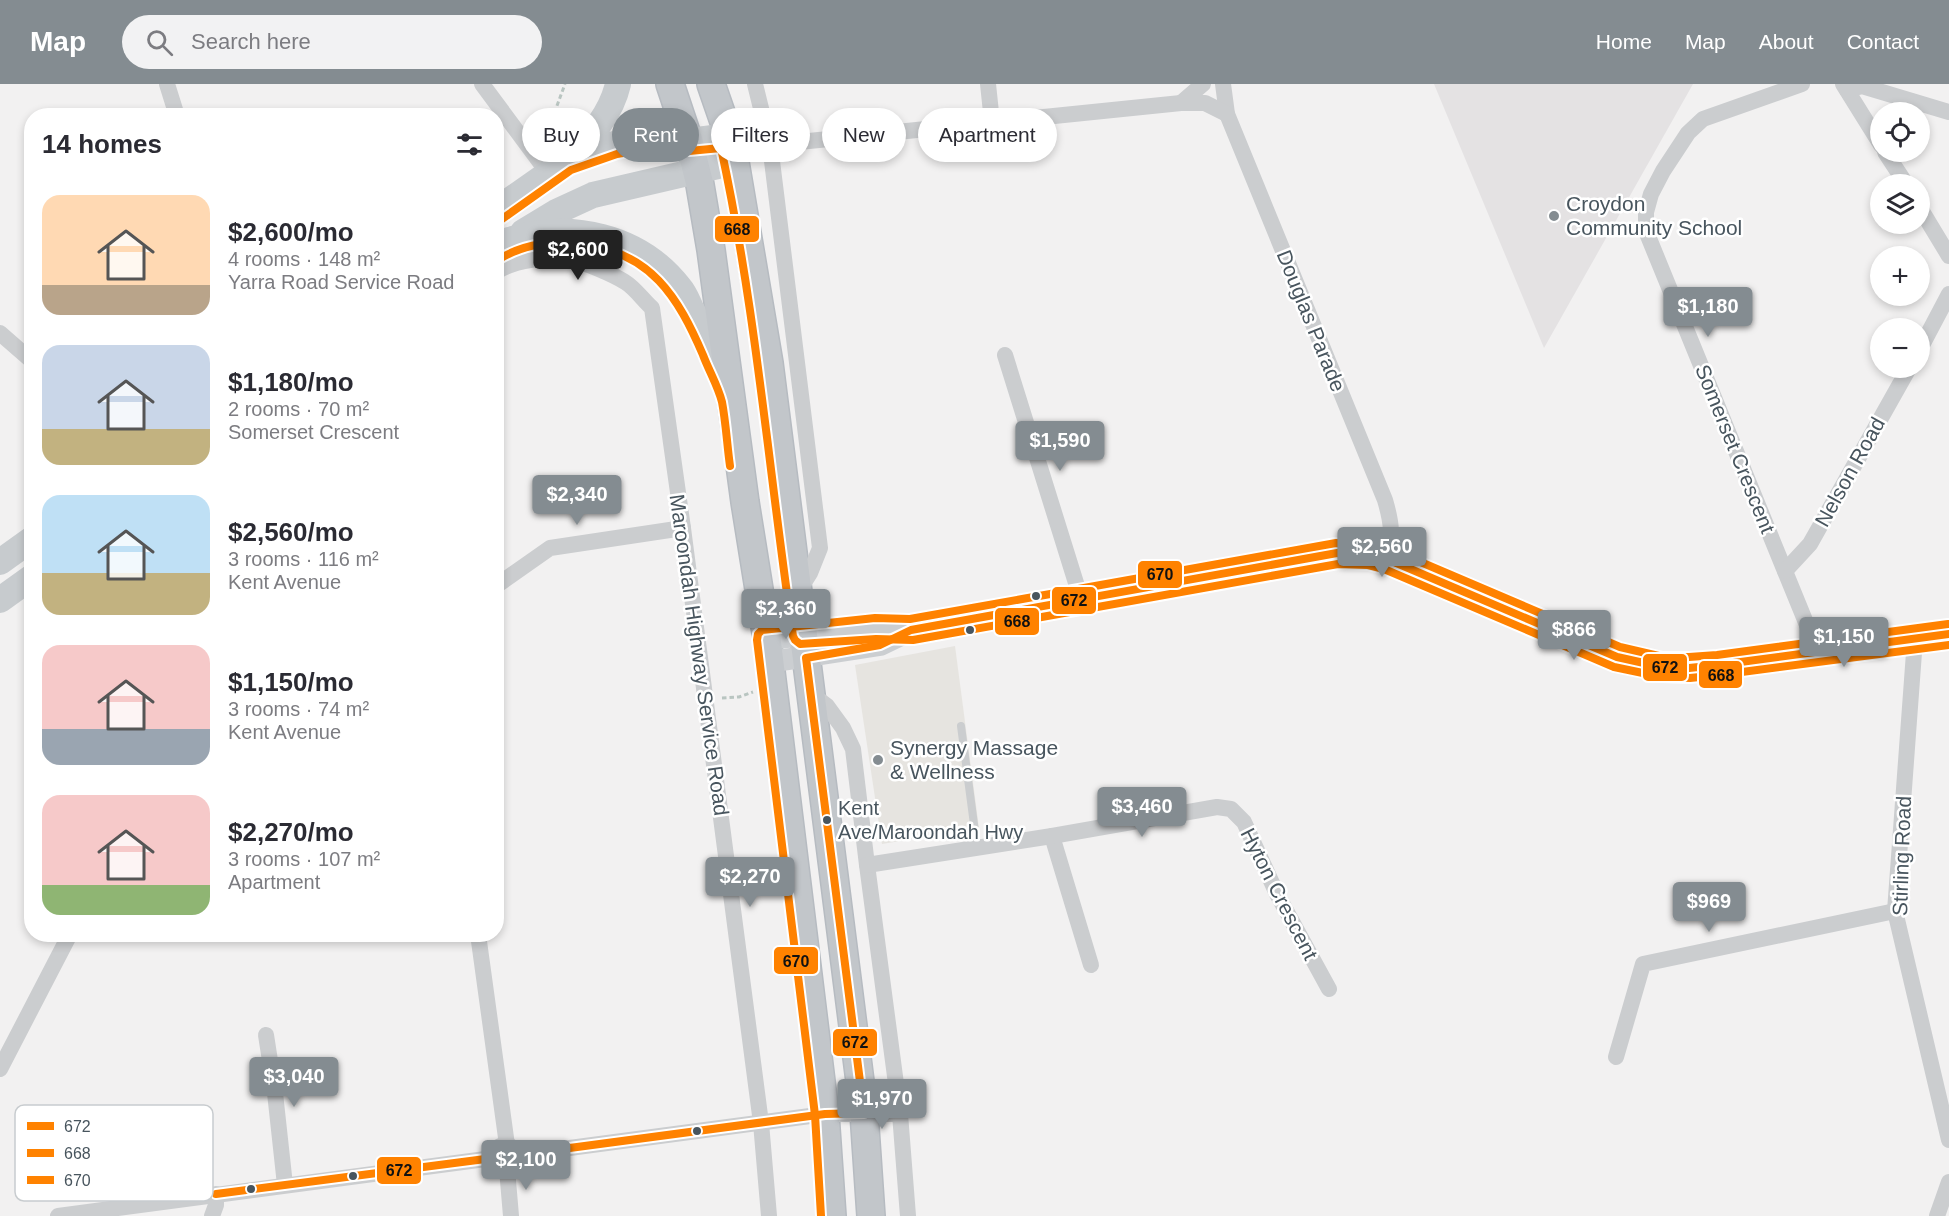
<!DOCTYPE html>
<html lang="en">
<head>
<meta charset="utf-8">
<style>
	:root { --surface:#fff; --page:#f2f2f3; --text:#2b2b33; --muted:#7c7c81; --accent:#848c91 }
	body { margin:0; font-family:Helvetica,sans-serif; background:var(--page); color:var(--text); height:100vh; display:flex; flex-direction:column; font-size:22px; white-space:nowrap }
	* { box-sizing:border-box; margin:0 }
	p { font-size:20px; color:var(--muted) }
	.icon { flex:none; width:33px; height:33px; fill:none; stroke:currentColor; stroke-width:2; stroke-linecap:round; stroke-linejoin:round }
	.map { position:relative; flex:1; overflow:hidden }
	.drawer { position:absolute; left:24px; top:24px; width:480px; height:834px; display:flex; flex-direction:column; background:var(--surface); border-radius:24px; box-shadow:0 3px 9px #0003 }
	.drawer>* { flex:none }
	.hud { position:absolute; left:522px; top:24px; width:570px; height:54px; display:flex; gap:12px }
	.tools { position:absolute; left:1870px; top:18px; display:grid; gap:12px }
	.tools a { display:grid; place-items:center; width:60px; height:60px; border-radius:50%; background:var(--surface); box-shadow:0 3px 9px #0003; font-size:30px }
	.price { position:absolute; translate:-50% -51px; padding:0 14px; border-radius:6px; background:var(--accent); color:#fff; font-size:20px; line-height:39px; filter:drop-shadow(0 2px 3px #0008) }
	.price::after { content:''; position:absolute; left:50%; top:36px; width:18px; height:14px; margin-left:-9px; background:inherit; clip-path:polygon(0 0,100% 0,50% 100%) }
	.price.selected { background:#222; color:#fff }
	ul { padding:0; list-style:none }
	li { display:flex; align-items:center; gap:18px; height:150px; padding:0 18px }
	li span { display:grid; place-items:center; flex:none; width:168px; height:120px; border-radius:18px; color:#555 }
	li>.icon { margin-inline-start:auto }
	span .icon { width:72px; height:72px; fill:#fffc; stroke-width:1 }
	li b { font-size:26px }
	h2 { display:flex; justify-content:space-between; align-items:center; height:72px; padding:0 18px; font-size:26px }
	.pill { padding:0 21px; border-radius:27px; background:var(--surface); box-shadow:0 3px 9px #0003; font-size:21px; line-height:54px }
	.pill.selected { background:var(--accent); color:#fff }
	header { display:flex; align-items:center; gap:36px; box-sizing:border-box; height:84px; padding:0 30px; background:var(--accent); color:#fff }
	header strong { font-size:28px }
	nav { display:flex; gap:33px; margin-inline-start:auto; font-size:21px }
	.search { width:420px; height:54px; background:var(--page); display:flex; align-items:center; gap:15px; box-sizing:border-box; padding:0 21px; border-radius:33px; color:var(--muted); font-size:22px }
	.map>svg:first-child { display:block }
</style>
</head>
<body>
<header>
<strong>Map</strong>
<div class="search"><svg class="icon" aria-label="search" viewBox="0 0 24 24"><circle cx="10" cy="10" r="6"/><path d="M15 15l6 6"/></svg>Search here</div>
<nav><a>Home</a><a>Map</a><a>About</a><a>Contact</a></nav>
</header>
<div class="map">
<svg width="1949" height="1132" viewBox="0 0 1949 1132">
	<rect width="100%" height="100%" fill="#f2f1f1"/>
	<path fill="#e6e4e0" d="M955 562 979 744 882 760 855 581Z"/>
	<path fill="#e4e2e3" d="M1434 0H1693L1544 264Z"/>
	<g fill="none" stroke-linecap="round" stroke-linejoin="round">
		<g stroke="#b6bbc1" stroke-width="30">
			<g id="trunk">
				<path d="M670 0 689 57 700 101 711 166 745 418 767 555 825 1030 832 1132"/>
				<path d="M711 0 729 52 735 78 769 279 864 1029 871 1132"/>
			</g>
		</g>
		<g stroke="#b9c5c1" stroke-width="3" stroke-dasharray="4.5 3" stroke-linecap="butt">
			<path d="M544 57 565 0"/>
			<path d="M722 614 739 613 753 608"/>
		</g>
		<path stroke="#cbcdcf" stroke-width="8" d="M961 642 977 763"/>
		<g stroke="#cbcdcf" stroke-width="16">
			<path d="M167 0 177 32"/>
			<path d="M482 0 548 89"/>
			<path d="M755 0 770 61 820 464 810 489 798 508"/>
			<path d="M988 0 992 38"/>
			<path d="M1223 0 1227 30 1385 416C1392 440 1393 451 1387 475"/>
			<path d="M1802 0 1703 35 1688 49 1663 87 1651 110 1646 128V147L1818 568"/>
			<path d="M1843 0 1881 61"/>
			<path d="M1847 6 1862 2 1949 28"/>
			<path d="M1181 19 1203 0"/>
			<path d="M770 61 1181 19H1205L1227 30"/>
			<path d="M1885 68 1906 100"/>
			<path d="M1920 124 1949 172"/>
			<path d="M496 188C514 176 549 172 569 175 582 177 614 191 625 198 635 204 643 216 652 224L683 444 761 1039 769 1132"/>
			<path d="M0 249 32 277"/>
			<path d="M1920 265 1949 210"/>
			<path d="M1005 271 1081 515"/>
			<path d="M1785 487 1810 460 1909 284"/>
			<path d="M496 502 550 464 683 444"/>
			<path d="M1915 555 1895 827 1949 1056"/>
			<path d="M811 610 827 622 843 644 853 665 867 781 900 1030 908 1132"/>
			<path d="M1052 752 1091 881"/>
			<path d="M867 781 1052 752 1217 723 1231 725 1244 738 1277 810 1329 905"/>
			<path d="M478 850 507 1061"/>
			<path d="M266 951 275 1009 285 1101"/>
			<path d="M1616 973 1643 880 1895 827"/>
			<path d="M0 985 70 850"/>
			<circle cx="505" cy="1073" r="12"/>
			<path d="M517 1071 825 1030H900"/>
			<path d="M507 1085 511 1132"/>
			<path d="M58 1132 493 1074"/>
			<path d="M212 1132 216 1121V1110"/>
			<path d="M1937 1132 1949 1098"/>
		</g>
		<g stroke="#cbced1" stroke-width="22">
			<path d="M767 555 876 544 910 546"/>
			<path d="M770 578 880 561 911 546 1337 469 1370 471 1387 475 1617 573 1662 583 1689 584 1718 581 1949 550"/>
		</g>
		<g stroke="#c7cbce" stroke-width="26">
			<path d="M570 73C592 51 611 30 618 0"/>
			<path d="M496 126 566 77 614 60 639 55 689 57 729 52"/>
			<path d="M523 148 556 128 593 111 735 78"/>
			<path d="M509 156C571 137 639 151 680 204 686 211 689 221 693 228 705 251 715 273 724 296"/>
			<path d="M0 478 32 455"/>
			<path d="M0 516 32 493"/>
		</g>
		<use href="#trunk" stroke="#c2c6ca" stroke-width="27"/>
		<g stroke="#fff" stroke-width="12">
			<g id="bus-1">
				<path d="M517 1071 825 1030 864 1029 806 574 880 561 911 546 1337 469 1370 471 1387 475 1617 573 1662 583 1689 584 1718 581 1949 550"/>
				<path d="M216 1110 493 1074"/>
			</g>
		</g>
		<g stroke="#fff" stroke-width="12">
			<g id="bus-2">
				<path d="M502 135 571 86 617 70 640 66 689 67 721 64C756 225 769 389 793 552L795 556 800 560 876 555 913 556 1338 480 1368 481 1384 485 1614 583 1662 593 1690 594 1719 591 1949 561"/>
				<path d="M501 174C527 159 553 157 581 160 651 168 678 213 703 271 709 287 718 302 722 318 726 339 727 361 730 382"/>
			</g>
		</g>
		<g stroke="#fff" stroke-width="12">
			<path id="bus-3" d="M821 1132 815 1031 757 556 758 550 762 546 875 534 910 535 1336 459 1372 461 1390 465 1620 563 1663 573H1689L1717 571 1948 540"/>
		</g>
		<use href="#bus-1" stroke="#ff8200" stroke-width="8"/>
		<use href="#bus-2" stroke="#ff8200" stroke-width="8"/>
		<use href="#bus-3" stroke="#ff8200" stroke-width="8"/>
	</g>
	<g fill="#848c91" stroke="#fff" stroke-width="2">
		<circle cx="1554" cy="132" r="6"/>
		<circle cx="878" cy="676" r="6"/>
	</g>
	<g fill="#48555e" stroke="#fff" stroke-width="2">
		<circle cx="1036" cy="512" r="5"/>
		<circle cx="970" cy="546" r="5"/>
		<circle cx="827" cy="736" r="5"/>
		<circle cx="697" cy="1047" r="5"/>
		<circle cx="353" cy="1092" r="5"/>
		<circle cx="251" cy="1105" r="5"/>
	</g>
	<g text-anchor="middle" stroke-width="5" stroke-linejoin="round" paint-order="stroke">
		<g font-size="20" fill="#48555e" stroke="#fff" text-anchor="start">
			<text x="838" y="731">Kent<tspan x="838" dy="24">Ave/Maroondah Hwy</tspan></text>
		</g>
		<g font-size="21" fill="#48555e" stroke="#fff" text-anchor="start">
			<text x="1566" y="127">Croydon<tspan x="1566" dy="24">Community School</tspan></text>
			<text x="890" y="671">Synergy Massage<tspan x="890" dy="24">&amp; Wellness</tspan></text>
		</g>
		<g font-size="21" fill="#48555e" stroke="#fff">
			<text transform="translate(1311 237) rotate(68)" y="7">Douglas Parade</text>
			<text transform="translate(1735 365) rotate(68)" y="7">Somerset Crescent</text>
			<text transform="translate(1850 388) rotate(-61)" y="7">Nelson Road</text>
			<text transform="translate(699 571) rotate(82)" y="7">Maroondah Highway Service Road</text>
			<text transform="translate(1902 772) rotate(-88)" y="7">Stirling Road</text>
			<text transform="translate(1279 810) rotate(63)" y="7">Hyton Crescent</text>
		</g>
	</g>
	<rect x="15" y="1021" width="198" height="96" rx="9" fill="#fff" stroke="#c8cccf" stroke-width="1.5"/>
	<rect x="27" y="1038" width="27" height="8" fill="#ff8200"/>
	<rect x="27" y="1065" width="27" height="8" fill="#ff8200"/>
	<rect x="27" y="1092" width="27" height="8" fill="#ff8200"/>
	<g font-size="16" fill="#48555e">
		<text x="64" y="1048">672</text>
		<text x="64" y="1075">668</text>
		<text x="64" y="1102">670</text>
	</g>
	<g stroke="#fff" stroke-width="2">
		<rect x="714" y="131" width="46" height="28" rx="6" fill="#ff8200"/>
		<rect x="1137" y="476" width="46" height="29" rx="6" fill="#ff8200"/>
		<rect x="1051" y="502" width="46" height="29" rx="6" fill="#ff8200"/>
		<rect x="994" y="523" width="46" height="29" rx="6" fill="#ff8200"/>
		<rect x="1642" y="569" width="46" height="29" rx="6" fill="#ff8200"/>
		<rect x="1698" y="576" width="45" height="29" rx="6" fill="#ff8200"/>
		<rect x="773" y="862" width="46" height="29" rx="6" fill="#ff8200"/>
		<rect x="832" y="944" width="46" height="29" rx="6" fill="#ff8200"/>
		<rect x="376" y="1072" width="46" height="29" rx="6" fill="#ff8200"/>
	</g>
	<g font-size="16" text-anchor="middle" font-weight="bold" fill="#111">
		<text x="737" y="151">668</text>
		<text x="1160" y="496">670</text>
		<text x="1074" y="522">672</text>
		<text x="1017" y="543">668</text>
		<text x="1665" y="589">672</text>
		<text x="1721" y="597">668</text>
		<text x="796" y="883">670</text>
		<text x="855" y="964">672</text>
		<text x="399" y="1092">672</text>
	</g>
</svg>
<div class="tools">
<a><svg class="icon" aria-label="locate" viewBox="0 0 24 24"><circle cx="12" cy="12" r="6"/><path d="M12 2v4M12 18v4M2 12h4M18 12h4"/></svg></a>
<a><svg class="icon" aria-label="layers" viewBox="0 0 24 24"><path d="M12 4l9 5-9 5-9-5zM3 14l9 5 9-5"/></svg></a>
<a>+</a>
<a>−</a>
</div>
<b class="price selected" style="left:578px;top:197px">$2,600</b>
<b class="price" style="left:1708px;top:254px">$1,180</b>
<b class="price" style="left:1060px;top:388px">$1,590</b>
<b class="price" style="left:577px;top:442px">$2,340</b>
<b class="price" style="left:1382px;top:494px">$2,560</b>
<b class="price" style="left:786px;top:556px">$2,360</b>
<b class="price" style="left:1574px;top:577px">$866</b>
<b class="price" style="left:1844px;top:584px">$1,150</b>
<b class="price" style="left:1142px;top:754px">$3,460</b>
<b class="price" style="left:750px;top:824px">$2,270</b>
<b class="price" style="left:1709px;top:849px">$969</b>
<b class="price" style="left:294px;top:1024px">$3,040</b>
<b class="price" style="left:882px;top:1046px">$1,970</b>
<b class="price" style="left:526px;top:1107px">$2,100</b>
<div class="hud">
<a class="pill">Buy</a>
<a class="pill selected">Rent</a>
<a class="pill">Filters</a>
<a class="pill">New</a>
<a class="pill">Apartment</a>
</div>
<section class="drawer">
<h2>14 homes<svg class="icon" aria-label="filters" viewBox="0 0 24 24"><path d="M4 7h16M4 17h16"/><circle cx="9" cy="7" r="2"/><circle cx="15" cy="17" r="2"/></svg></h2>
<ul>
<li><span style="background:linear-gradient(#ffd9b3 75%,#b9a48a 0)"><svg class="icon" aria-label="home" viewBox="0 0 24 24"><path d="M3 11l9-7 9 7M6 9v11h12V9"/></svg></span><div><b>$2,600/mo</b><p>4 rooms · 148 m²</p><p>Yarra Road Service Road</p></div></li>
<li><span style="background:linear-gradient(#c9d6e8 70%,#c2b280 0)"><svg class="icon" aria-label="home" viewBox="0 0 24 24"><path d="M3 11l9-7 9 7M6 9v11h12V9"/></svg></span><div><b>$1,180/mo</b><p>2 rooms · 70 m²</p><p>Somerset Crescent</p></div></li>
<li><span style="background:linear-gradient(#bfe0f5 65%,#c2b280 0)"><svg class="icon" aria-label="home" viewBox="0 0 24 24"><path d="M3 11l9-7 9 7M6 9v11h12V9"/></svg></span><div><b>$2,560/mo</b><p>3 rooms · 116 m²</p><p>Kent Avenue</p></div></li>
<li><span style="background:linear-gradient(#f6c9c9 70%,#9aa5b1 0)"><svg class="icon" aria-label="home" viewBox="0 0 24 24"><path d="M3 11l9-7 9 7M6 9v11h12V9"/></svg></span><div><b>$1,150/mo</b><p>3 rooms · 74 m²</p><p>Kent Avenue</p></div></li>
<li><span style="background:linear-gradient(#f6c9c9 75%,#8fb573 0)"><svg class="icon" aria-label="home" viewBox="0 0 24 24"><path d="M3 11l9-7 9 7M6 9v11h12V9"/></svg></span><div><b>$2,270/mo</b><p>3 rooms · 107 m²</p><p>Apartment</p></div></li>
</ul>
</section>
</div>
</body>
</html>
